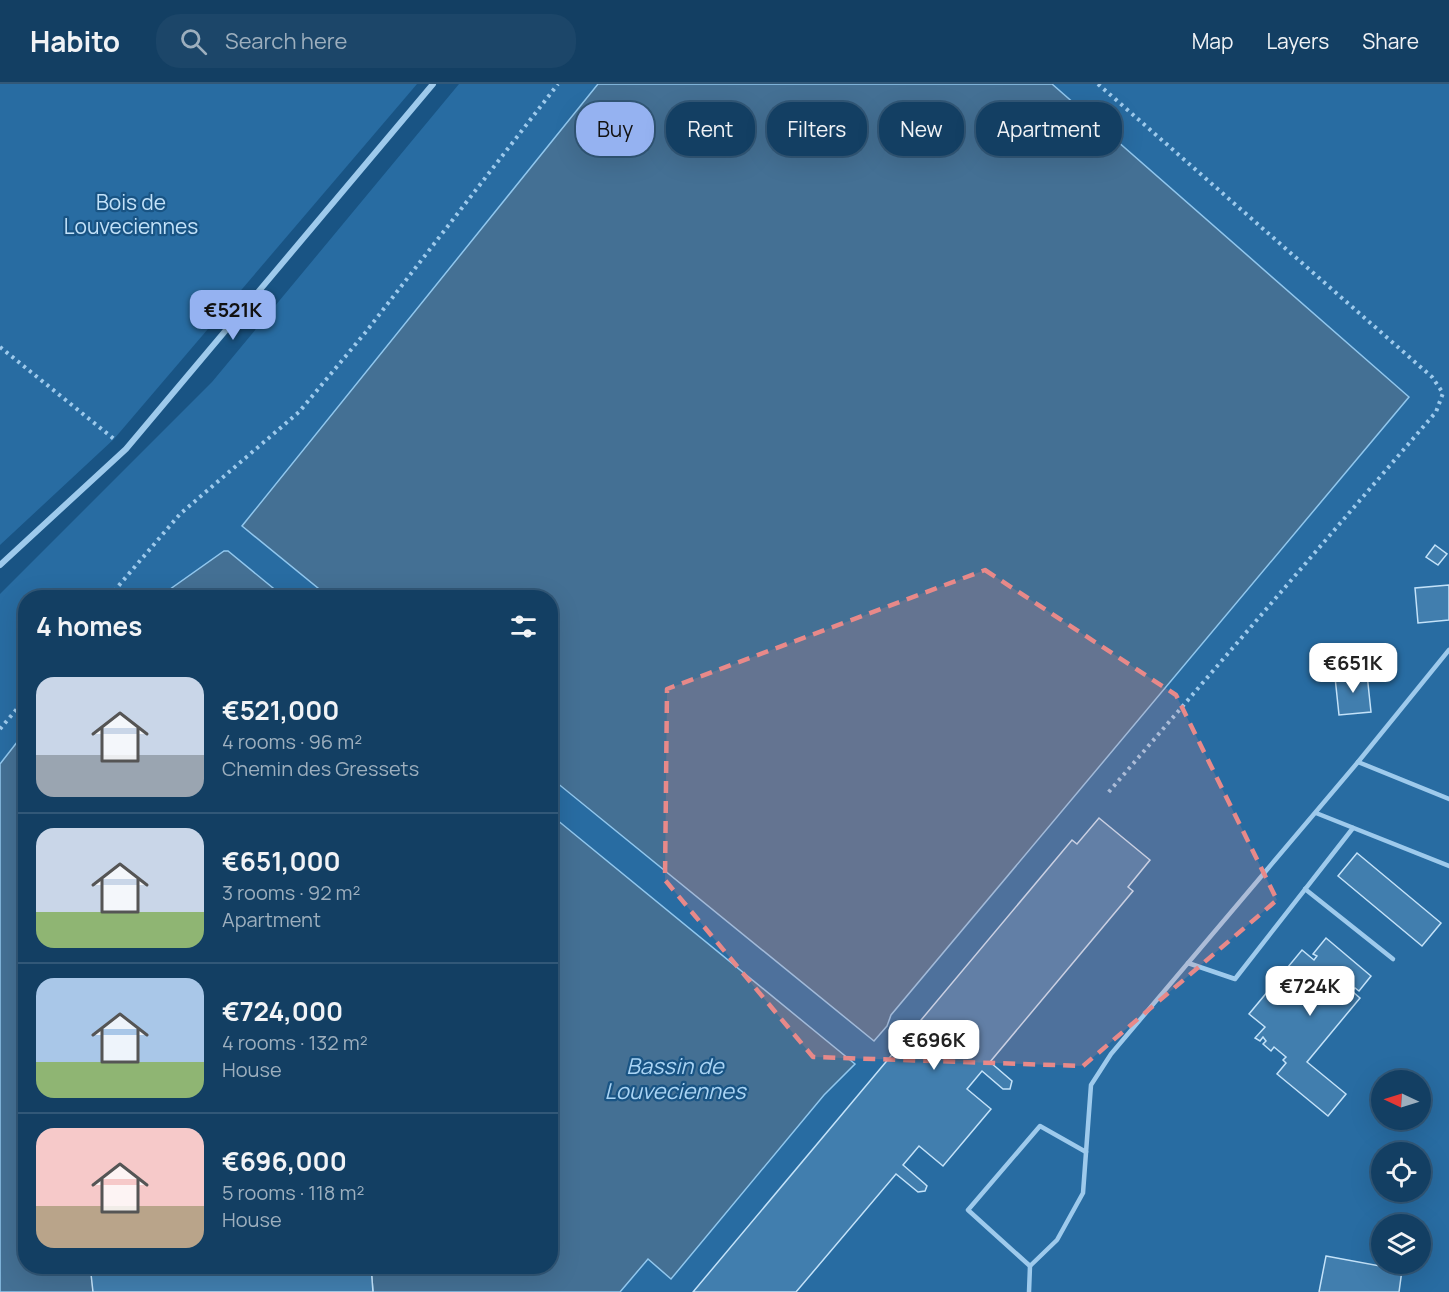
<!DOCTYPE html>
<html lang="en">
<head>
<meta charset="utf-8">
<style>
	:root { --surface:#133f63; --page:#1c4669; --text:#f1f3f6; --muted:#9dafbe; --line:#325878; --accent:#95b2f1 }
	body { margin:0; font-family:Manrope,sans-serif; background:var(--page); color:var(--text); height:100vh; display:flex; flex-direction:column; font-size:22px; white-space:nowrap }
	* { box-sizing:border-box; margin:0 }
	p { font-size:20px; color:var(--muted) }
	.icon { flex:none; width:33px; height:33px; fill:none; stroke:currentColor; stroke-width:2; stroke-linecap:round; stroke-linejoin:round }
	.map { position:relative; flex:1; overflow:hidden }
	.details { position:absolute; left:18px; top:506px; width:540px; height:684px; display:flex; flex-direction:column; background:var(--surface); border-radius:24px; box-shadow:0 6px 24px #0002,0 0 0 2px var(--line) }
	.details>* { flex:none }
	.hud { position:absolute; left:576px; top:18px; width:570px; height:54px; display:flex; gap:12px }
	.needle { width:39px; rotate:274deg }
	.buttons { position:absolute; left:1371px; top:986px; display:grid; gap:12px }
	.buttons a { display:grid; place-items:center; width:60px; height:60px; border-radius:50%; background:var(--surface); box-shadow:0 6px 24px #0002,0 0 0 2px var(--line); font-size:30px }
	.price { position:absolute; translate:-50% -51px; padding:0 14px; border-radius:12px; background:#fff; color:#222; font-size:20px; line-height:39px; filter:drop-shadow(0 2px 3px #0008) }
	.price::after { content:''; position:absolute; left:50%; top:36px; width:18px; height:14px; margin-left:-9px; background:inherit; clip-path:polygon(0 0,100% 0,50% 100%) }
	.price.selected { background:var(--accent); color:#111 }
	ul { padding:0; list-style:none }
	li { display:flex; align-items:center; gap:18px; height:150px; padding:0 18px }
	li+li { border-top:2px solid var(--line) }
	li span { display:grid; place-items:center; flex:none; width:168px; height:120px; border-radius:18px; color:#555 }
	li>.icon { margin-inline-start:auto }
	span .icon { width:72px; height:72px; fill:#fffc; stroke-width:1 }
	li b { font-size:26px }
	h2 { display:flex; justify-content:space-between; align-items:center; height:72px; padding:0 18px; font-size:26px }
	.chip { padding:0 21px; border-radius:24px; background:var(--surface); box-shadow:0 6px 24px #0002,0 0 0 2px var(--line); font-size:21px; line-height:54px }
	.chip.selected { background:var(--accent); color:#111 }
	header { display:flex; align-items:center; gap:36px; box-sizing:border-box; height:84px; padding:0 30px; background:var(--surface); border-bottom:2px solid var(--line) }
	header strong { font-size:28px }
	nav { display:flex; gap:33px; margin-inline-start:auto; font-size:21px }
	.search { width:420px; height:54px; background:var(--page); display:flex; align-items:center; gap:15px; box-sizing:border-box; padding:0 21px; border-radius:24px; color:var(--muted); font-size:22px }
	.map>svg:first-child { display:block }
</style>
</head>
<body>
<header>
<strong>Habito</strong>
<div class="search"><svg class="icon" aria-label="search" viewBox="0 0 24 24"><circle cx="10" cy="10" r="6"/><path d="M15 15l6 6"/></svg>Search here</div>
<nav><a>Map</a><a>Layers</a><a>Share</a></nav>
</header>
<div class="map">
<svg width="1449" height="1208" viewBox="0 0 1449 1208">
	<rect width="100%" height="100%" fill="#195484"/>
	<g fill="#286ca2" fill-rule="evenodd">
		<path d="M0 0H417L114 355 0 461Z"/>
		<path d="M459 0H598L242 442 329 513H284L228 467H224L159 513H26L25 648 0 679V510L212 298Z"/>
		<path d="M1052 0H1449V1208H620L648 1175 671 1195 824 1011 855 980 551 731 550 694 874 957 887 942 891 931 1409 313ZM1382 996H1420V1035H1382ZM1382 1068H1420V1107H1382ZM1382 1140H1420V1179H1382Z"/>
	</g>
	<g fill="#447094" stroke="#91c7ee" stroke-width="1.5">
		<path d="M598 0H1052L1409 313 891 931 887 942 874 957 551 694 550 513H329L242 442Z"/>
		<path d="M224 467H228L284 513H159Z"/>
		<path d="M25 648 26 1182H174L92 1190 93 1208H0V680Z"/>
		<path d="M551 731 855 980 824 1011 671 1195 648 1175 620 1208H373L371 1182H550Z"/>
	</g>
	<g fill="#417eae" stroke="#c3e2f9" stroke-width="1.5">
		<path d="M1435 461 1447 470 1438 481 1426 473Z"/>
		<path d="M1449 501V536L1418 539 1415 504Z"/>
		<path d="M1367 590 1371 628 1339 631 1335 593Z"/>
		<path d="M1099 734 1150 776 1128 803 1133 807 990 978 1012 997 1010 1005H1003L982 987 967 1005 991 1025 943 1082 919 1062 903 1081 925 1100 927 1102 925 1107 918 1108 896 1090 796 1208H693L1072 756 1077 760Z"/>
		<path d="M1357 769 1441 839 1422 862 1338 792Z"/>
		<path d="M1326 854 1371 892 1359 907 1355 904 1352 907 1360 914 1307 978 1346 1010 1328 1032 1277 990 1286 979 1283 976 1286 973 1274 963 1271 967 1263 960 1266 957 1263 953 1260 957 1255 954 1265 943 1249 930 1302 866 1314 876 1317 872 1313 870Z"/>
		<path d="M1326 1172 1402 1186 1399 1208H1319Z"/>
		<path d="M174 1182H371L373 1208H93L91 1190Z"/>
	</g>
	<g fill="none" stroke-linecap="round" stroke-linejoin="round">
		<g stroke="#9ecaec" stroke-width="4" stroke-dasharray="3 4.5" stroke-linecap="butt">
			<path d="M1098 0 1432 293 1443 309 1436 328 1107 710"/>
			<path d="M0 263 114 355"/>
			<path d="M109 513 180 430 299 328 365 249 558 0"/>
			<path d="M0 645 26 614"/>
		</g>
		<g stroke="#9ecaec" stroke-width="4.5">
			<path d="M1358 678 1449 566"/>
			<path d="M1316 729 1449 782"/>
			<path d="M1305 805 1393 875"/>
			<path d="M1188 879 1235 895 1353 744"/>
			<path d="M1030 1182 968 1126 1040 1042 1086 1068"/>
			<path d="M1029 1208 1030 1182 1057 1156 1083 1109 1091 1001 1111 970 1358 678 1449 715"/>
		</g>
		<path stroke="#9ecaec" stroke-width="6" d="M0 481 126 365 433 0"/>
	</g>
	<path fill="#e88989" fill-opacity="0.2" stroke="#e88989" stroke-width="4.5" stroke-dasharray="12 8" stroke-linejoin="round" d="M985 486 1176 611 1277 816 1083 982 813 973 665 796 667 605Z"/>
	<g text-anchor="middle" stroke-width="4.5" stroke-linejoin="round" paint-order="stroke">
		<g font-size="21" fill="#c3e2f9" stroke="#195484">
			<text x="131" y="126">Bois de<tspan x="131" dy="24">Louveciennes</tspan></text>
		</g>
		<g font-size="22" font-style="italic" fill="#aad4f4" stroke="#195484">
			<text x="675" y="990">Bassin de<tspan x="675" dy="25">Louveciennes</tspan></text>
		</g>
	</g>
</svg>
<div class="buttons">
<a><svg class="needle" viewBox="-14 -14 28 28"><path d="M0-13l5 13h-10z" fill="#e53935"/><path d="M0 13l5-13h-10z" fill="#9dafbe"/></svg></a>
<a><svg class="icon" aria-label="locate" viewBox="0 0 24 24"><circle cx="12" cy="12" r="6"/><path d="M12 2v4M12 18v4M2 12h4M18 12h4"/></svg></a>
<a><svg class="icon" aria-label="layers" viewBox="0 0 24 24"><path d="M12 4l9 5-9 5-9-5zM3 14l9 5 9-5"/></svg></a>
</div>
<b class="price selected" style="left:233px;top:257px">€521K</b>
<b class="price" style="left:1353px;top:610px">€651K</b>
<b class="price" style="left:1310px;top:933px">€724K</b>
<b class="price" style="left:934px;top:987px">€696K</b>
<div class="hud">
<a class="chip selected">Buy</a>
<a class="chip">Rent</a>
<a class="chip">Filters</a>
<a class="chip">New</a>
<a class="chip">Apartment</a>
</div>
<section class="details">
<h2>4 homes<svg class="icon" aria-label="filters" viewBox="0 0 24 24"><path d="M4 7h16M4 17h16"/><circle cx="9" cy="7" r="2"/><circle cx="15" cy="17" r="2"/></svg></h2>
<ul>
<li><span style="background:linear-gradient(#c9d6e8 65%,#9aa5b1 0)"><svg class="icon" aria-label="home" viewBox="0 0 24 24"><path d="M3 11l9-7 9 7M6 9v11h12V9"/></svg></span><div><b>€521,000</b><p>4 rooms · 96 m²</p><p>Chemin des Gressets</p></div></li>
<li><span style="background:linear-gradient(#c9d6e8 70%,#8fb573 0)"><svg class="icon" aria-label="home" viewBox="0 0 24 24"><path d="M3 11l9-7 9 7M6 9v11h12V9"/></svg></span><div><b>€651,000</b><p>3 rooms · 92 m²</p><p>Apartment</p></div></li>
<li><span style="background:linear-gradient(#a9c7e8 70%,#8fb573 0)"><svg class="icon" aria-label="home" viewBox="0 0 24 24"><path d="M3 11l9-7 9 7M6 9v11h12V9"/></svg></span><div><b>€724,000</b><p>4 rooms · 132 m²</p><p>House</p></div></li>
<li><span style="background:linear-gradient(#f6c9c9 65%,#b9a48a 0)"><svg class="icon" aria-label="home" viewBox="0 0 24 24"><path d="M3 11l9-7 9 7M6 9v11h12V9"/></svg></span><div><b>€696,000</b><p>5 rooms · 118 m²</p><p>House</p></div></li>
</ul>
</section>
</div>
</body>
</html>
